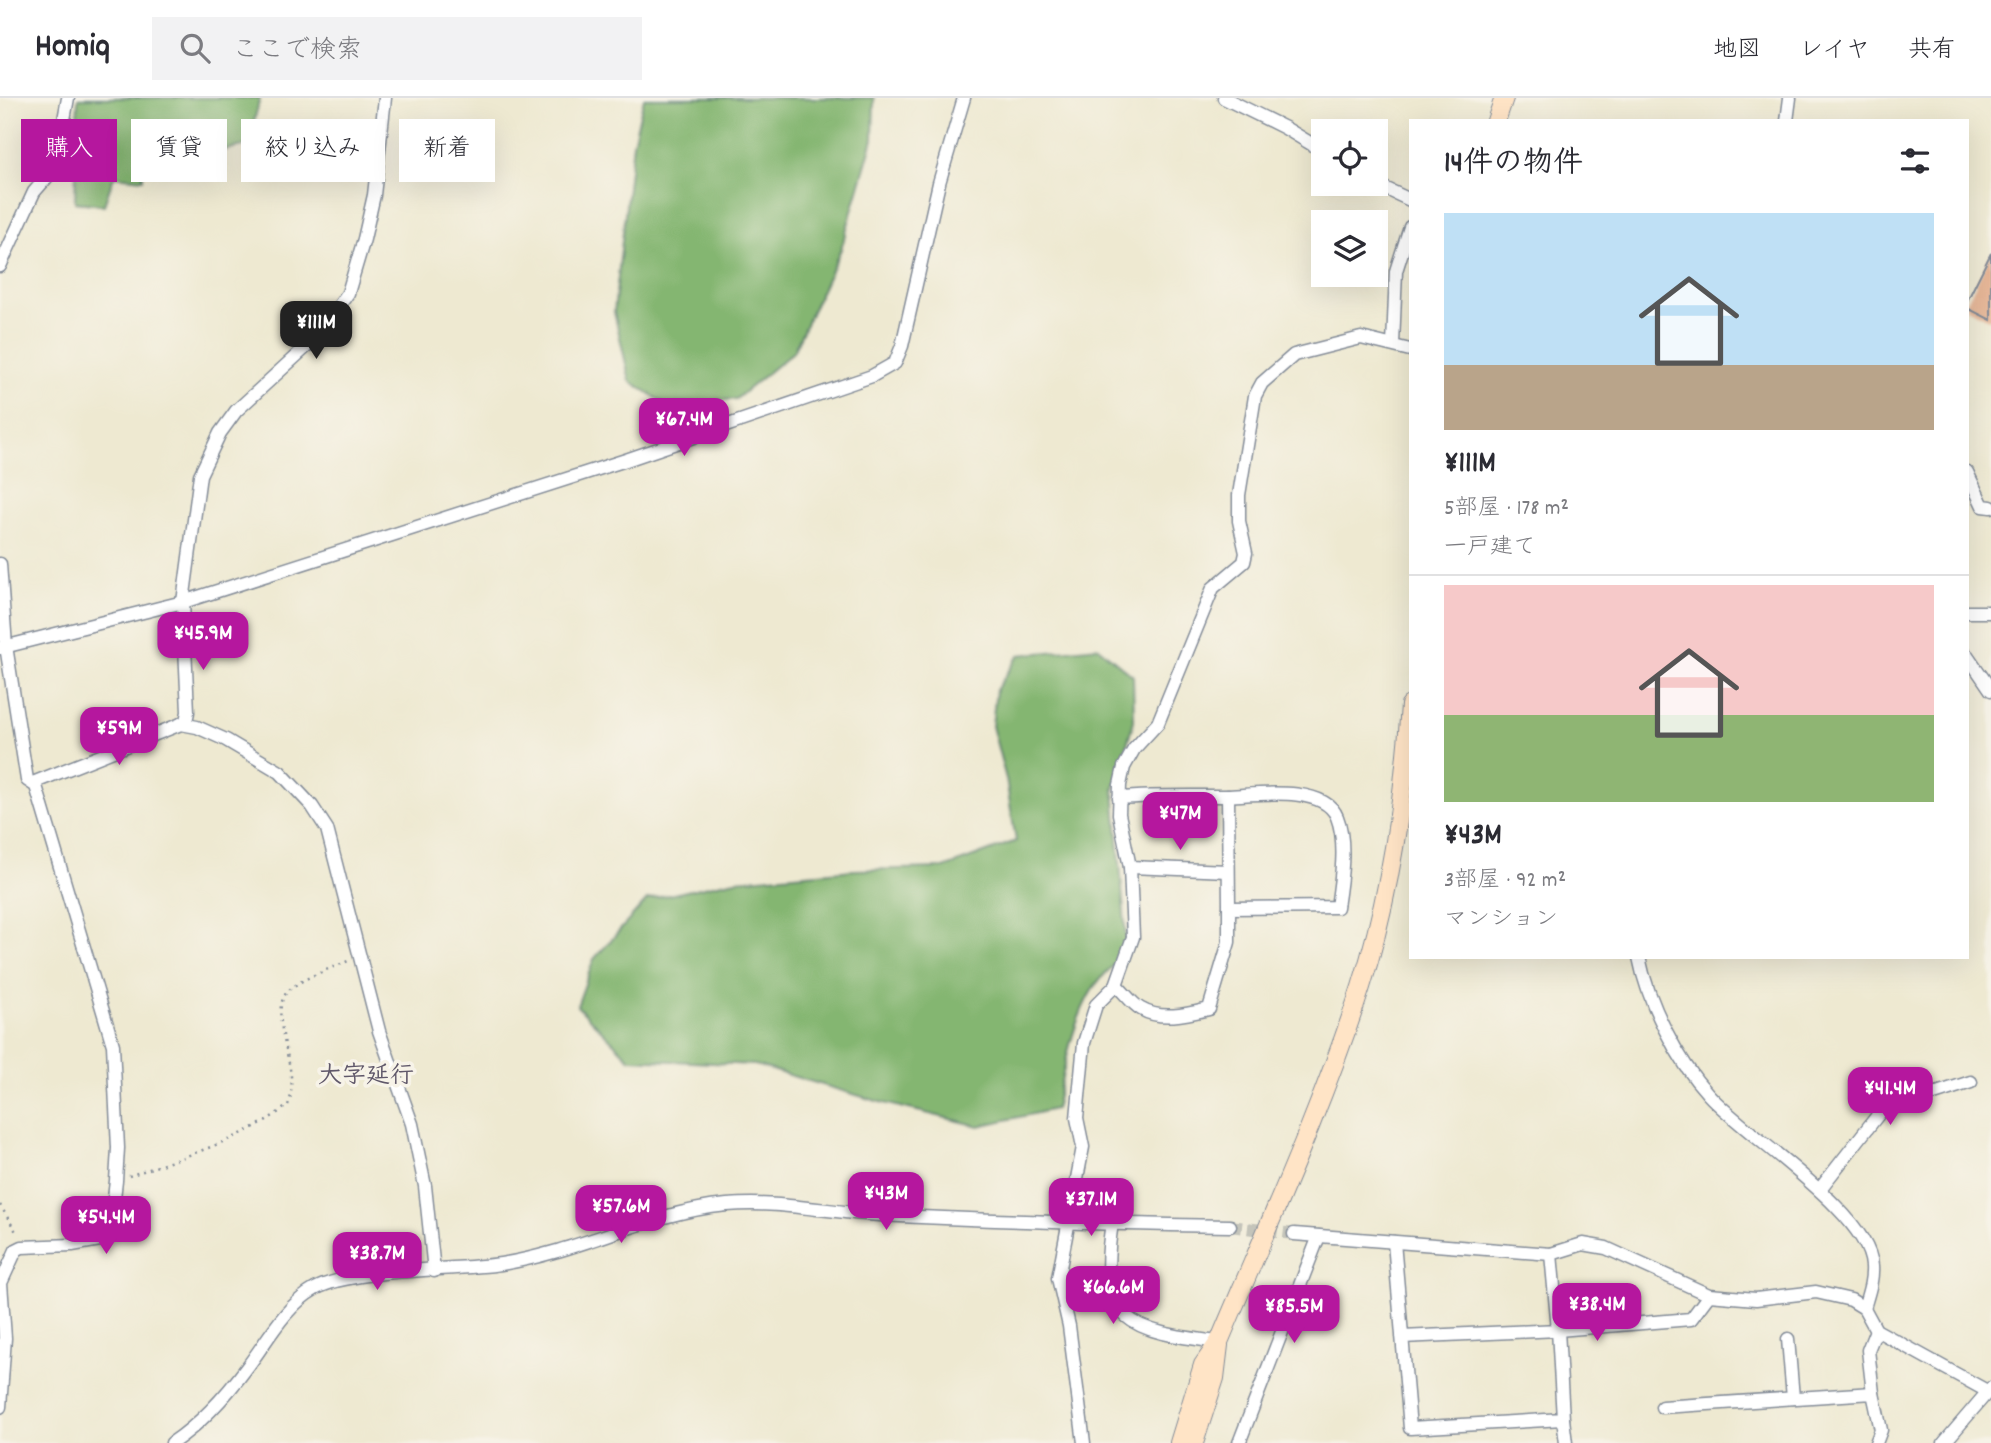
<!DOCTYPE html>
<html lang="ja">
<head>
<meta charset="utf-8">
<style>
	:root { --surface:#fff; --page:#f2f2f3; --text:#2b2b33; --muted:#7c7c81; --line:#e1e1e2; --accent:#b5179e }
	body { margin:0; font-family:Dekko,"Klee One",sans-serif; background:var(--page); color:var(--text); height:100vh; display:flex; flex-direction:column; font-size:26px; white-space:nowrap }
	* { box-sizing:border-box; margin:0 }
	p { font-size:23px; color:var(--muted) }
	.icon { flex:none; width:38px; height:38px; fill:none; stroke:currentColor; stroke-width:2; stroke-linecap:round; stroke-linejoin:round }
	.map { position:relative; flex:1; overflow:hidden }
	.sheet { position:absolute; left:1409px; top:21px; width:560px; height:840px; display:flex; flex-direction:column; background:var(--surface); border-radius:0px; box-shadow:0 7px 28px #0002 }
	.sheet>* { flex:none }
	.guide { position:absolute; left:21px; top:21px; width:665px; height:63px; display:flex; gap:14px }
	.buttons { position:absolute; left:1311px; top:21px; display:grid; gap:14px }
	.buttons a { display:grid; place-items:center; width:77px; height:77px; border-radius:0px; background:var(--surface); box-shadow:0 7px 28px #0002; font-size:35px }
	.price { position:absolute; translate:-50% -60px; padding:0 16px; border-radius:14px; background:var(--accent); color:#fff; font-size:23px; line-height:46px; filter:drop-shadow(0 2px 4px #0008) }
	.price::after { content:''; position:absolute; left:50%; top:42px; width:21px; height:16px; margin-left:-10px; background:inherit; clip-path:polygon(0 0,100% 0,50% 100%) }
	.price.active { background:#222; color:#fff }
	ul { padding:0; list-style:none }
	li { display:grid; align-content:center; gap:14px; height:371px; padding:0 35px }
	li+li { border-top:2px solid var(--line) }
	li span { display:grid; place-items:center; height:217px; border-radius:0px; color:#555 }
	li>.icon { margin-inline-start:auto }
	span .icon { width:126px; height:126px; fill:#fffc; stroke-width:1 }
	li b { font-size:30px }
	h2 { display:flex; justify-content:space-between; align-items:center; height:84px; padding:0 35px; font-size:30px }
	.tag { padding:0 24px; border-radius:0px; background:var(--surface); box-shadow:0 7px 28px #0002; font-size:24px; line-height:63px }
	.tag.active { background:var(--accent); color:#fff }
	header { display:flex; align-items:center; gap:42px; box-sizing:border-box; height:98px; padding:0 35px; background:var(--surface); border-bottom:2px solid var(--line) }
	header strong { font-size:33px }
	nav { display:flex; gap:38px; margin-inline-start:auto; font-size:24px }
	.search { width:490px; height:63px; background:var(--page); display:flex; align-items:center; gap:18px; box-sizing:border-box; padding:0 24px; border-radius:0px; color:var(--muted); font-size:26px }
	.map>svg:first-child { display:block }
</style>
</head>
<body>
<header>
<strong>Homiq</strong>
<div class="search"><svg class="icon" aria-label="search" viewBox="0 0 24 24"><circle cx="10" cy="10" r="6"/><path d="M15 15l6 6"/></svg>ここで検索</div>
<nav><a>地図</a><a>レイヤ</a><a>共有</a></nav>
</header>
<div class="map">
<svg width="1991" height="1345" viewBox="0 0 1991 1345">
	<rect width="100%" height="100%" fill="#f7f3e8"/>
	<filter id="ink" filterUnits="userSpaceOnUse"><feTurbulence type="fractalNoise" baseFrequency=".0143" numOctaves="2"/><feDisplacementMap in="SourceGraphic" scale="14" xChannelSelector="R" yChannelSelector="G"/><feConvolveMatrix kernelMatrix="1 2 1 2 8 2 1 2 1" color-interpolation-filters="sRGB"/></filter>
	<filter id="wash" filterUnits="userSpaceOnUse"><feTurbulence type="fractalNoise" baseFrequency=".00686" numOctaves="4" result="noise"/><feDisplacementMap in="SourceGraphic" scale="28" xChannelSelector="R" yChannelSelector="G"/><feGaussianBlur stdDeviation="1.57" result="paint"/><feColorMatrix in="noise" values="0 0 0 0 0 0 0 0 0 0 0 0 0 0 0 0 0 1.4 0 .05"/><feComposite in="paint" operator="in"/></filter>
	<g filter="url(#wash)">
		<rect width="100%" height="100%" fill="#eee9d1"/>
		<g fill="#84b671" stroke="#507268" stroke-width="2">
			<path d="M78 0H260L248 47 221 53 199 68 143 57V81L114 78 104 107 75 104Z"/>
			<path d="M644 0H874L873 41 841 151 793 254 736 301 667 307 630 283 614 214 633 45Z"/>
			<path d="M1098 549 1133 578 1134 622 1114 691 1127 852C1118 864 1100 879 1094 889 1072 923 1064 972 1055 1011L979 1028 880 1004 755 967 630 961 577 908 594 861 647 802 735 782 854 772 944 770 1016 743 1006 681 992 628 996 592 1019 557Z"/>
		</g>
		<g id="blocks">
			<path fill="#e1a47f" d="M1991 155V222L1967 210V203Z"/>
		</g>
	</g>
	<g filter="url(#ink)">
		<use href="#blocks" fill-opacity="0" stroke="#848c98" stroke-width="2"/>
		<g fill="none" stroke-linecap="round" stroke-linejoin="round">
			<path stroke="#c4c4ba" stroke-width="12" stroke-dasharray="12 6" stroke-linecap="butt" d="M1230 1128 1294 1136"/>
			<g stroke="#848c98" stroke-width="15">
				<g id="street">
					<path d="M1224 0 1285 30 1323 53"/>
					<path d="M1787 23 1790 0"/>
					<path d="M1376 86 1410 102"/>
					<path d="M0 168 34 94 55 70 68 0"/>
					<path d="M1393 247 1396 173 1410 129"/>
					<path d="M1967 374 1983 408 1991 409"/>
					<path d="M0 466 6 548 27 682 36 688 113 947 118 1050 116 1083 112 1117 100 1142 72 1147 22 1149 16 1152 1 1185 5 1240 0 1309"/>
					<path d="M1967 514H1991"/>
					<path d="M0 550 183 504 626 362 872 278 895 265 902 248 939 85 964 0"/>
					<path d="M1967 557 1991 592"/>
					<path d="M181 626 186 623 188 614 183 504 200 377 220 335 236 313 318 238 348 195 364 141 374 97 385 0"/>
					<path d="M36 688 35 684 181 626 197 629 226 642 280 674 312 708 327 731 379 933 412 1026 425 1088 434 1173"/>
					<path d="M1228 698 1229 810"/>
					<path d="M1130 769 1228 773"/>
					<path d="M1639 859C1648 905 1677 962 1708 996 1745 1038 1869 1114 1872 1168 1873 1183 1868 1196 1864 1210"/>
					<path d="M1116 887C1124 894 1132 906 1141 911 1161 923 1188 916 1209 911L1229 844V810L1337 809C1341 783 1347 744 1337 719 1324 686 1253 697 1227 698 1190 698 1156 697 1119 700"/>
					<path d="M1820 1091 1881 1013 1971 984"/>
					<path d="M1112 1125C1096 1226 1130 1233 1219 1244"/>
					<path d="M1294 1136 1551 1156 1583 1146 1606 1150 1709 1197 1756 1201 1816 1194 1851 1202 1864 1210 1876 1232 1987 1293"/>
					<path d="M1394 1144 1410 1330 1563 1321 1558 1232 1402 1239"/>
					<path d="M1551 1156 1558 1232 1691 1221 1709 1197"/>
					<path d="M1788 1241 1793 1300"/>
					<path d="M1873 1295 1868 1252 1876 1232"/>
					<path d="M1662 1309 1873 1295 1881 1332 1876 1345"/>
					<path d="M1563 1321 1566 1345"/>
					<path d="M172 1345C203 1324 226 1298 248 1268 267 1243 286 1207 315 1191 353 1170 454 1173 501 1166 579 1154 646 1115 727 1107 778 1102 830 1115 881 1117 997 1123 1114 1126 1230 1128"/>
					<path d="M1084 1345 1069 1228 1058 1180 1083 1049 1077 1020 1084 945 1096 907 1116 887 1133 839 1130 769 1119 716 1120 687 1124 669 1134 651 1158 625 1213 490 1244 464 1246 455 1239 423V397L1255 298 1262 285 1294 257 1361 240 1410 252"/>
					<path d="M1239 1345 1319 1138"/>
					<path d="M1944 1345 1991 1290"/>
				</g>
			</g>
			<g stroke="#848c98" stroke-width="20">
				<g id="secondary">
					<path d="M1496 23 1504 0"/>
					<path d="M1179 1345 1203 1267 1219 1244C1268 1127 1322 1010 1361 889 1390 798 1404 702 1410 607"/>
					<path d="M1194 1345 1215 1280 1219 1247"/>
				</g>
			</g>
			<g stroke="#848c98" stroke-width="2.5" stroke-dasharray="2 5" stroke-linecap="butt">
				<path d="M129 1078C179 1060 247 1041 288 1007 303 973 264 915 289 892 304 879 330 871 348 863"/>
				<path d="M0 1107 18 1137"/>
			</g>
			<use href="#street" stroke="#fff" stroke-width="12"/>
			<use href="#secondary" stroke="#ffe4c6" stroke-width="18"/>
		</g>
	</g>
	<g text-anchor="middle" stroke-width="7" stroke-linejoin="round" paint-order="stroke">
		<g font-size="24" font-weight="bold" fill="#60586a" stroke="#f7f3e8">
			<text x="366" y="984">大字延行</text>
		</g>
	</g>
</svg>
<div class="buttons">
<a><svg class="icon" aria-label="locate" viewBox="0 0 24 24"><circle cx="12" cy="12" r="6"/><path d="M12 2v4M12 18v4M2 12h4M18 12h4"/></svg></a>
<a><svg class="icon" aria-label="layers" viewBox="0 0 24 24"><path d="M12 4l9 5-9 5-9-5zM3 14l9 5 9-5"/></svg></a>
</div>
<b class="price active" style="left:316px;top:263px">¥111M</b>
<b class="price" style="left:684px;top:360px">¥67.4M</b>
<b class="price" style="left:203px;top:574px">¥45.9M</b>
<b class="price" style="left:119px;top:669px">¥59M</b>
<b class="price" style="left:1180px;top:754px">¥47M</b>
<b class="price" style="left:1890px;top:1029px">¥41.4M</b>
<b class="price" style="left:886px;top:1134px">¥43M</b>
<b class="price" style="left:1091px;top:1140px">¥37.1M</b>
<b class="price" style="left:621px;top:1147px">¥57.6M</b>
<b class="price" style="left:106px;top:1158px">¥54.4M</b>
<b class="price" style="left:377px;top:1194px">¥38.7M</b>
<b class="price" style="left:1113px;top:1228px">¥66.6M</b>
<b class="price" style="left:1597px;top:1245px">¥38.4M</b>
<b class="price" style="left:1294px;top:1247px">¥85.5M</b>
<div class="guide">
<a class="tag active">購入</a>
<a class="tag">賃貸</a>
<a class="tag">絞り込み</a>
<a class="tag">新着</a>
</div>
<section class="sheet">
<h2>14件の物件<svg class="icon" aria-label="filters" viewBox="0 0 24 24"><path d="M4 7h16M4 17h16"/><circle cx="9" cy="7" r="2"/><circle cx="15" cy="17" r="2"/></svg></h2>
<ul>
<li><span style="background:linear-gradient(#bfe0f5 70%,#b9a48a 0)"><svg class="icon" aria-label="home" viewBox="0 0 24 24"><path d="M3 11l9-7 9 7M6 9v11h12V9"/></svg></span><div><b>¥111M</b><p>5部屋 · 178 m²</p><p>一戸建て</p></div></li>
<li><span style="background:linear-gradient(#f6c9c9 60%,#8fb573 0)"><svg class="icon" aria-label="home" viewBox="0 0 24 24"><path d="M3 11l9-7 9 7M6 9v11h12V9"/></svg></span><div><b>¥43M</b><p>3部屋 · 92 m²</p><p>マンション</p></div></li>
</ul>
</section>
</div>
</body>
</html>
